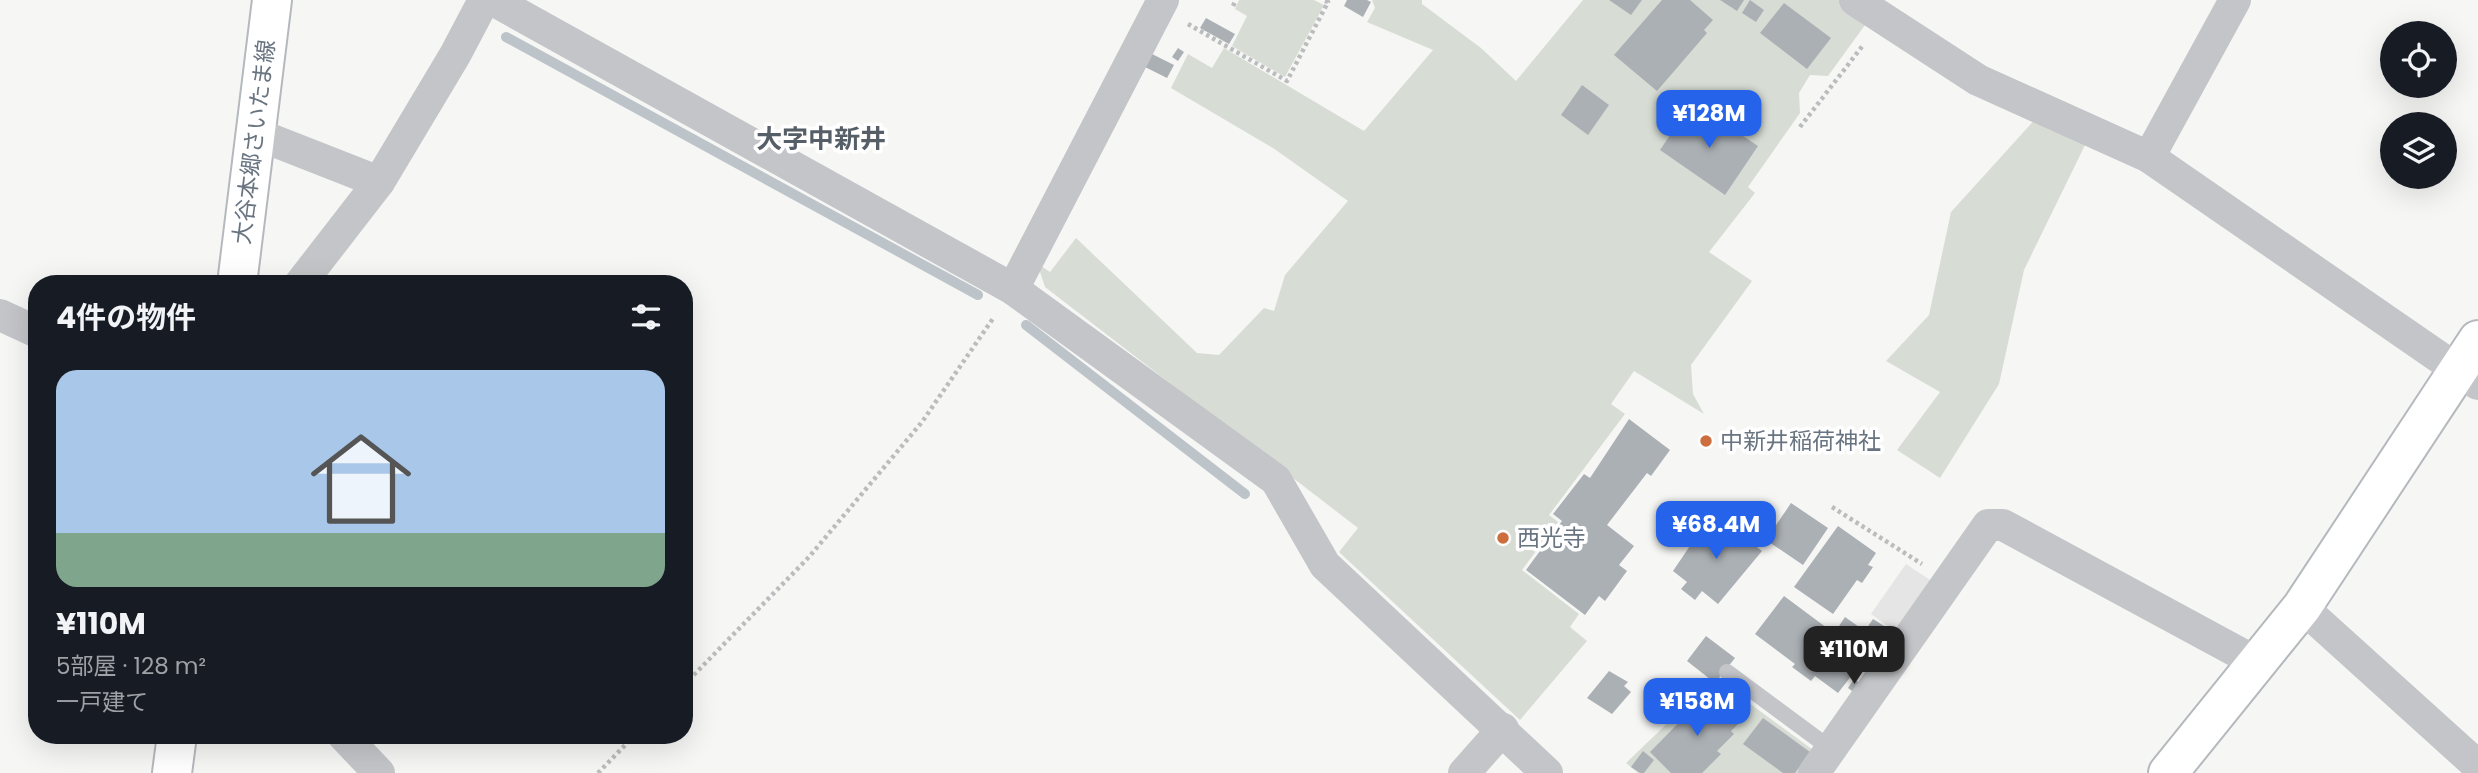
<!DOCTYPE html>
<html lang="ja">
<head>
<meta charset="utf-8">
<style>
	:root { --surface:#171b24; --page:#242831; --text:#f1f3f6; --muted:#9ea1a6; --accent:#2563eb }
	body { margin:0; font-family:Poppins,"Noto Sans JP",sans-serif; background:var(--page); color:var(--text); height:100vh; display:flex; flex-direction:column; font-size:26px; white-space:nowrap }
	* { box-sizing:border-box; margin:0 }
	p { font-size:23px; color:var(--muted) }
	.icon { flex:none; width:38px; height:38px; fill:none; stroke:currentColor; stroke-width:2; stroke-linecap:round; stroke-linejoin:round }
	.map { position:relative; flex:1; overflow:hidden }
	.side { position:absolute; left:28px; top:275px; width:665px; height:469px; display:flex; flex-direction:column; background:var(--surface); border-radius:28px; box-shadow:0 7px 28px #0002 }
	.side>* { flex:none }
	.fabs { position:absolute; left:2380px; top:21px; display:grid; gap:14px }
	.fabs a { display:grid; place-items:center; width:77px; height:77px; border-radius:50%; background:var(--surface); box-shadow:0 7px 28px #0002; font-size:35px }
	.price { position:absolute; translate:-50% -60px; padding:0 16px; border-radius:14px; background:var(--accent); color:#fff; font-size:23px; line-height:46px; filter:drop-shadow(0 2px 4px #0008) }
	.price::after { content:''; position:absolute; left:50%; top:42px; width:21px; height:16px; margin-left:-10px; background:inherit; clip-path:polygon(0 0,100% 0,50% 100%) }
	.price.selected { background:#222; color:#fff }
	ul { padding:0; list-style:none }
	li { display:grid; align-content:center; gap:14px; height:371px; padding:0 28px }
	li span { display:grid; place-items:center; height:217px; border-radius:21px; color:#555 }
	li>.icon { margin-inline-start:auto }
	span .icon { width:126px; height:126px; fill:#fffc; stroke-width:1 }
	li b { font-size:30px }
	h2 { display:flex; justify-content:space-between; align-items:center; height:84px; padding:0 28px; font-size:30px }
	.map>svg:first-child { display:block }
</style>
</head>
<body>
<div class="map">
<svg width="2478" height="773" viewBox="0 0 2478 773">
	<rect width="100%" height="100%" fill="#f6f6f4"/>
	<path fill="#e4e5e4" d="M1906 564 1933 582 1898 633 1871 614Z"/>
	<g fill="#d7ddd5">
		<path d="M1239 0H1314L1324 5 1285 77 1232 46 1247 16 1235 9Z"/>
		<path d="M1372 0H1422V4L1481 48 1516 81 1583 0H1838L1864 16 1865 25 1828 76 1810 75 1799 93 1800 113 1748 187 1755 193 1709 252 1752 281 1691 365 1693 394 1704 414 1634 371 1611 404 1625 414 1549 515 1558 522 1522 570 1579 614 1570 627 1587 641 1520 720 1339 552 1358 528 1045 287 1037 263 1050 272 1076 238 1197 353 1219 355 1264 308 1274 311 1285 275 1348 201 1273 148 1171 88 1188 54 1212 68 1224 48 1364 131 1433 50 1367 22 1375 8Z"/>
		<path d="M2038 116 2087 141 2024 270 1999 384 1940 478 1897 450 1940 392 1886 361 1929 315 1951 212Z"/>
		<path d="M1723 684 1813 750 1800 773H1638L1626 763 1702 690Z"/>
	</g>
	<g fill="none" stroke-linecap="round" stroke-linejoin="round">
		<g stroke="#bdc4c9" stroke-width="10">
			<path d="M506 37 978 295"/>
			<path d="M1026 325 1245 494"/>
		</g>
	</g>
	<g fill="#abb0b5">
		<path d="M1347 0H1367L1371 2 1363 17 1344 6Z"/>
		<path d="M1609 0H1642L1631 15Z"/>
		<path d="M1662 0H1690L1713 20 1704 30 1707 33 1657 91 1614 55Z"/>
		<path d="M1720 0H1744L1737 11Z"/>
		<path d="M1750 0 1764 10 1756 22 1742 13Z"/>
		<path d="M1784 3 1831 38 1807 69 1760 33Z"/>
		<path d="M1206 18 1235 34 1229 44 1200 28Z"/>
		<path d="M1178 48 1184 52 1178 61 1172 57Z"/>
		<path d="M1152 54 1174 65 1167 78 1145 67Z"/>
		<path d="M1582 85 1609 105 1588 135 1561 115Z"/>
		<path d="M1687 110 1704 122 1710 114 1758 146 1725 195 1660 150Z"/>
		<path d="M1629 419 1670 450 1651 476 1647 473 1607 525 1634 546 1619 565 1627 571 1605 601 1599 596 1585 615 1526 570 1562 521 1553 514 1584 474 1590 478Z"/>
		<path d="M1791 503 1828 528 1803 565 1766 540Z"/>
		<path d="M1718 516 1762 551 1718 604 1702 591 1695 600 1681 589 1687 582 1673 571 1696 537 1699 539Z"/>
		<path d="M1838 526 1876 553 1868 565 1873 567 1862 583 1857 580 1833 614 1794 587Z"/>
		<path d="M1784 596 1866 657 1838 693 1815 676 1811 681 1792 667 1795 664 1755 634Z"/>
		<path d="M1845 617 1862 629 1854 640 1837 629Z"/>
		<path d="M1873 619 1898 635 1882 658 1858 641Z"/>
		<path d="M1706 636 1735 658 1715 683 1687 661Z"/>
		<path d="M1609 671 1628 682 1624 686 1631 692 1612 714 1587 698Z"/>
		<path d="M1854 679 1861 684 1855 693 1848 688Z"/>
		<path d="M1727 690 1734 697 1729 704 1721 698Z"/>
		<path d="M1709 692 1740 722 1731 731 1734 734 1717 751 1721 754 1702 773H1671L1650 752Z"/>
		<path d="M1763 718 1810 752 1795 773H1783L1743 744Z"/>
		<path d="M1643 751 1654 760 1644 773H1640L1631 767Z"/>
	</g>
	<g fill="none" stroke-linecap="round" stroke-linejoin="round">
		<g stroke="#b5b9bd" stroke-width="42">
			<g id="secondary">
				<path d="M237 284 272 0"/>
				<path d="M172 773 177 735"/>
				<path d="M2168 773 2302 607 2478 340"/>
			</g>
		</g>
		<g stroke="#babcbe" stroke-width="4.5" stroke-dasharray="3.5 3.5" stroke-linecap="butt">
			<path d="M1233 6 1236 0"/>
			<path d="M1188 24 1287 81 1328 2 1323 0"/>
			<path d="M1800 127 1864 44"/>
			<path d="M1832 507 1922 564"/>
			<path d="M684 685 809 557 922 422 994 317"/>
			<path d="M598 773 635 735"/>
		</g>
		<path stroke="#c3c5c8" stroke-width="16" d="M1727 672 1831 749"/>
		<g stroke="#c3c5c8" stroke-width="32">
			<path d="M493 0 1013 289 1276 480 1325 565 1547 773"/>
			<path d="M1855 0 1978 80 2149 157 2478 384"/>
			<path d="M254 133 379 182"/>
			<path d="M2149 157 2235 0"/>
			<path d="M300 284 379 182 455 55 484 0"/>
			<path d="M1013 289 1163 0"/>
			<path d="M0 315 37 332"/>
			<path d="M2302 607 2478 766"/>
			<path d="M343 735 379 773"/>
			<path d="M1464 773 1503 729"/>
			<path d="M1814 773 1988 525H2003L2256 662"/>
		</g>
		<use href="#secondary" stroke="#fff" stroke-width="38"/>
	</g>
	<g fill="#cd6e3e" stroke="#fff" stroke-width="2.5">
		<circle cx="1706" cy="441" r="7"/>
		<circle cx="1503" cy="538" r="7"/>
	</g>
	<g text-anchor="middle" stroke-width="7" stroke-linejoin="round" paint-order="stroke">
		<g font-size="23" fill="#697481" stroke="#fff">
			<text transform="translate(254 142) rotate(-83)" y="8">大谷本郷さいたま線</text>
		</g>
		<g font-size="23" fill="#697481" stroke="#fff" text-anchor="start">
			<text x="1720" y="449">中新井稲荷神社</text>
			<text x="1517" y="546">西光寺</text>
		</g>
		<g font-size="26" font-weight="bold" fill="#565e67" stroke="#fff">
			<text x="821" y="148">大字中新井</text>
		</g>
	</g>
</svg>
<div class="fabs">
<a><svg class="icon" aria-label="locate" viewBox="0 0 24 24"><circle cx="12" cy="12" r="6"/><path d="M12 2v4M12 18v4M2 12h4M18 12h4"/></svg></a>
<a><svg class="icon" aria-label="layers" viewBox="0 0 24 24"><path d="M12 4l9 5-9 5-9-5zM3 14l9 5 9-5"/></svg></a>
</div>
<b class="price" style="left:1709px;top:150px">¥128M</b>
<b class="price" style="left:1716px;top:561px">¥68.4M</b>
<b class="price selected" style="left:1854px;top:686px">¥110M</b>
<b class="price" style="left:1697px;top:738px">¥158M</b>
<section class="side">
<h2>4件の物件<svg class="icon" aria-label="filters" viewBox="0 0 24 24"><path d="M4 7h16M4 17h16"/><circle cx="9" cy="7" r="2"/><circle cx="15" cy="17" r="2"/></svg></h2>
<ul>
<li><span style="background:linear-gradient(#a9c7e8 75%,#7fa58c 0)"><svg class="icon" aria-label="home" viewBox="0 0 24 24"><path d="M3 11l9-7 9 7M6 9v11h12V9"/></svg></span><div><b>¥110M</b><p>5部屋 · 128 m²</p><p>一戸建て</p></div></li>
</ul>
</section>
</div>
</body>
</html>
